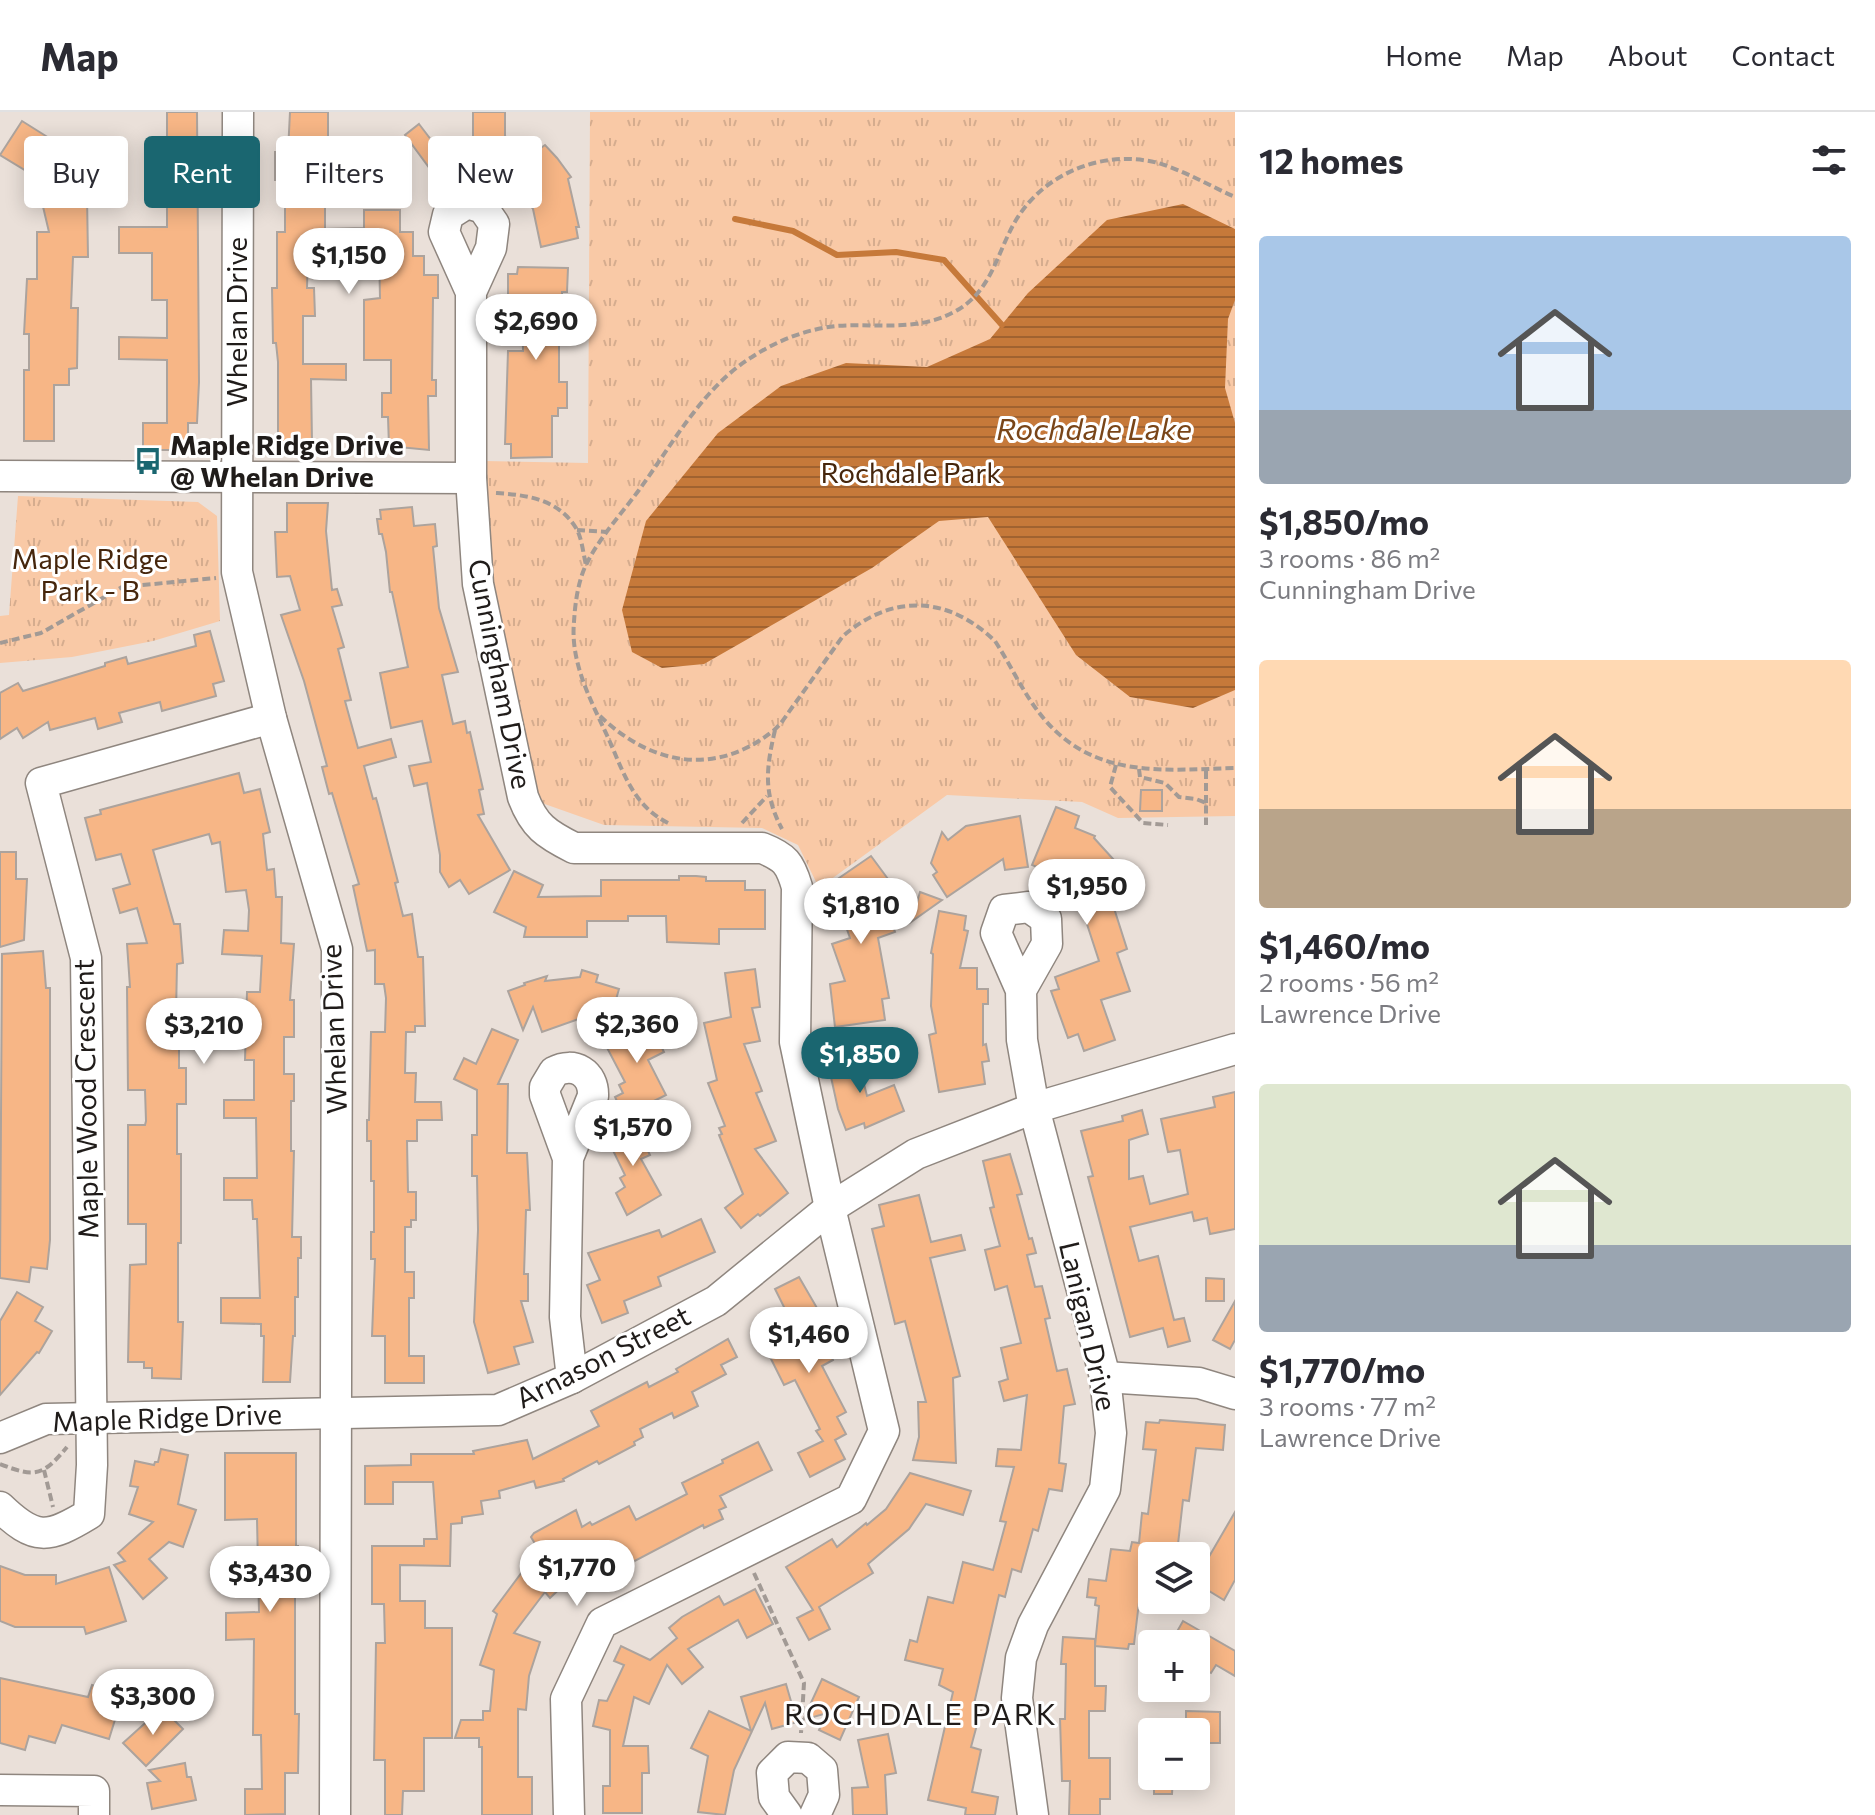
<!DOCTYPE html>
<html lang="en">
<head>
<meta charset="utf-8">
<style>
	:root { --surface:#fff; --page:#f7f7f7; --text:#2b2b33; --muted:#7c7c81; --line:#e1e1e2; --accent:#1a6670 }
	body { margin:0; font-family:Commissioner,sans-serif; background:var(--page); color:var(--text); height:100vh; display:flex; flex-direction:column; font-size:30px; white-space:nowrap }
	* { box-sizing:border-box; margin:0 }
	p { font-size:26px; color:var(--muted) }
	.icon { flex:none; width:44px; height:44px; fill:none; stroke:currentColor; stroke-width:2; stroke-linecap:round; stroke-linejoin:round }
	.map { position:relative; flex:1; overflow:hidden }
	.panel { display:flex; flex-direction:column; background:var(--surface); width:640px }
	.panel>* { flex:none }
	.top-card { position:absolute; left:24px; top:24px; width:760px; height:72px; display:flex; gap:16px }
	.tools { position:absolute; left:1138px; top:1430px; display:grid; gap:16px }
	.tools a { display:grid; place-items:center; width:72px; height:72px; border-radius:8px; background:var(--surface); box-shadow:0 4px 20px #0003; font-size:40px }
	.price { position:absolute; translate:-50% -68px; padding:0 18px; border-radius:28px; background:#fff; color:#222; font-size:26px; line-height:52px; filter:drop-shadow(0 2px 4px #0008) }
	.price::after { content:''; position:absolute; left:50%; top:48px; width:24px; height:18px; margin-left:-12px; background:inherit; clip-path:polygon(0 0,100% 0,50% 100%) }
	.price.current { background:var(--accent); color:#fff }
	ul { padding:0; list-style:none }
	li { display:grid; align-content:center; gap:16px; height:424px; padding:0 24px }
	li span { display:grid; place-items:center; height:248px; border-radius:8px; color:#555 }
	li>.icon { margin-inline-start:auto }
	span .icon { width:144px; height:144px; fill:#fffc; stroke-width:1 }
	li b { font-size:34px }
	h2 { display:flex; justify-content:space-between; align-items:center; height:96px; padding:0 24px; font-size:34px }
	.tag { padding:0 28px; border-radius:8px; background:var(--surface); box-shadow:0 4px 20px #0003; font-size:28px; line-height:72px }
	.tag.current { background:var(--accent); color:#fff }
	header { display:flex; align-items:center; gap:48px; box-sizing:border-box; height:112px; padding:0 40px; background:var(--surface); border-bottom:2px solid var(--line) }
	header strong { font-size:38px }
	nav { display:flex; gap:44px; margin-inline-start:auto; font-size:28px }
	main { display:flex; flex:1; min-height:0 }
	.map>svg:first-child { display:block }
</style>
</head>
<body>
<header>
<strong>Map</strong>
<nav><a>Home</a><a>Map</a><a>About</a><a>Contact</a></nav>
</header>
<main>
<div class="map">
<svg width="1235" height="1703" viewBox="0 0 1235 1703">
	<defs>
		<pattern id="park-tufts" width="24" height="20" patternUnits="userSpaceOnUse" patternTransform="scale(2)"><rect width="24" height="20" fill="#f9c9a6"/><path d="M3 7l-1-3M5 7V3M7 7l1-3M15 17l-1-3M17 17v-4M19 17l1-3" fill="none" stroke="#d5ac8e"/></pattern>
		<pattern id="water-rules" width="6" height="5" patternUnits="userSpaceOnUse" patternTransform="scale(2)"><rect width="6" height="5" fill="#c6793a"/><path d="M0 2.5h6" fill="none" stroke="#a06230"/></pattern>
	</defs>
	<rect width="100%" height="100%" fill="#eae0d9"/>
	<g fill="url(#park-tufts)">
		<path d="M590 0H1235V704L1118 706 1082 690 947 683 819 776 798 733 762 716 604 713 539 690 491 471 484 349 588 351Z"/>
		<path d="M18 384 198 390 217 404 220 509 153 529 72 545 0 551V504L9 503Z"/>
	</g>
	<path fill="url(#water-rules)" d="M1183 92 1235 117V188L1228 207 1225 276 1235 311V578L1193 596 1130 585 1076 543 988 405 939 409 872 456 704 552 662 556 632 540 622 498 646 409 718 321 781 274 846 251 927 255 990 227 1028 181 1107 108Z"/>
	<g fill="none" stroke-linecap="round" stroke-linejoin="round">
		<path stroke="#c6793a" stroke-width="6" d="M735 107 793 119 837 143 896 140 944 148 1002 213"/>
	</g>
	<g fill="#f7b686" stroke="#aca39d" stroke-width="2">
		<path d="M167 0H197L199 270 197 311H188V338H143V311H167V248L119 247V225L167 226V188H152V141H119V115H167Z"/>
		<path d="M290 0H328V25H344L343 49 316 48V86H325V117L364 116V98H400V120H413V144H424V163H438V186H433L432 268H436V284H428L429 338 389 334 388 305H382V281H391V248H364V188L380 186 379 139H308L307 176H314L315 204H303V252H346V268L311 267 312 330H278V250L276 231H273L272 176H277V120H285V68H275V40H288Z"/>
		<path d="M473 0H505V24L531 43 545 33 557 46 571 65 568 67 579 115H576L578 126 541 135 533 97 508 64 473 39Z"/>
		<path d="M22 9 57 31 42 56 83 46 90 69H87L90 84H87L88 145H73L71 196H78L77 256 69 257V273H54V329H24V258H29V222H24L27 167H37V120H49L36 65 0 43Z"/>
		<path d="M419 12 451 54 436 65 405 23Z"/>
		<path d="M384 42 410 59 390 91 364 74Z"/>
		<path d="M518 155 568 156 567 180H562L563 226H559V270H567V296H558V304H552V345L511 346V332H505L508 239H523L522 187H508V162H517Z"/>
		<path d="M287 391H328L326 419 332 478 337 477 342 493 332 495 344 535 338 537 351 588 345 589 358 636 391 627 396 645 364 654 373 687 376 686 378 693 398 770 395 771 403 804 412 802 418 845H423L425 914H415V920H406L405 961H416L415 990H441L442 1008H417V1029H407L408 1080H416V1108H411V1115H405V1160H414V1186H409V1244H424V1271H385V1224H372L375 1147H371V1120H374V1069H371V1029H367V1008H369L371 920H385L386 886 384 872H375V838L367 839 353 774 359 772 332 681 329 682 322 655 327 654 304 569 281 503 300 498 290 464 277 465 275 420H287Z"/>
		<path d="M412 395 414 414 435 412 437 434 433 435 439 496 458 560 442 563 453 612 465 609 467 621 470 620 483 677 479 678 484 702 478 703 510 758 469 782 460 768 449 775 440 760V743L427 671 414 674 409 654 431 650 422 609 391 616 380 561 408 555 392 480H390L386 440 382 422H379L377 407H381L380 398Z"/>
		<path d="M210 519 224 569 213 572 216 584 162 599 160 590 119 601 122 610 98 617 95 606 50 618 48 610 23 626 17 616 0 627V581L18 571 23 579 105 554V551L126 545 128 552 196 534 194 523Z"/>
		<path d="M239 661 244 681 260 677 270 720 263 722 267 758 274 757 276 785H282L281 831 294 832 290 888H294V925H284V962H294V989H291V1039H294L292 1125H301V1146H298V1185H295V1224H293L290 1270H263L264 1224H261V1212L221 1211V1186H260L257 1107H253L252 1088H224V1066H257L256 1006H224V988H254V948H245L247 880H260L262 844 222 842 224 818 248 819 249 798 246 778 226 780 220 730 212 732 209 722 153 738 174 812H180L183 851 177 852 176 902H179V956H186V992H177V1042H181V1131H178V1210H183L181 1267 152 1266V1256H144V1250H128L130 1153 146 1152V1112H128V1013H145L146 1009 145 978H128L127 875H130L127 832 147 831 137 796 120 801 113 777 130 772 121 742 96 748 85 706 101 702 100 698Z"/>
		<path d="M1141 678H1162V699H1140Z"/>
		<path d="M1056 695 1079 704 1075 716 1095 724 1094 726 1123 758 1112 768 1125 782 1113 793 1127 837 1117 841 1130 879 1101 888 1115 928 1084 939 1078 922 1068 926 1051 879 1059 877 1055 865 1099 849 1084 803 1064 782 1076 771 1032 753Z"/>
		<path d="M1020 704 1028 755 1005 758 1003 747 947 785 933 763 937 760 931 751 942 720 948 728 966 714Z"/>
		<path d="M0 740H16V767H27L24 828 0 835Z"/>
		<path d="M871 744 888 767 879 774 883 779 881 781 895 820 878 826 889 886 882 887 885 908 835 915 830 872 845 869 832 832 850 826 844 809 850 807 826 775Z"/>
		<path d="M514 759 543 773 538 785 601 784V768H679V764H696L706 765V769H745V778H765V817H719V832L667 830 666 804H628V809H587V825H524L526 815 494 800Z"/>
		<path d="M920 780 942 788 911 810Z"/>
		<path d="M939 799 966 804 964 818 968 819 960 856H977V877H988V892H983V933L986 932 989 949 982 950 985 972 939 980 929 923 936 921 931 894 933 842 931 841Z"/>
		<path d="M43 839 46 876H50V1128L47 1157 31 1155 29 1170 0 1166 2 842Z"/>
		<path d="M755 857 760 895 752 896 760 929 744 932 762 979 756 981 776 1029 755 1037 788 1081 760 1104 758 1102 741 1116 725 1096 743 1082 719 1023 722 1022 719 1016 725 1014 708 971 717 968 704 911 731 905 725 861Z"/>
		<path d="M582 858 598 863 596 870 619 877 605 926 582 919 587 904 542 920 533 895 523 918 508 879 525 873 524 871 547 864 545 869 580 865Z"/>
		<path d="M648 907 649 910 654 907 665 927 659 930 664 940 648 948 666 983 624 1004 615 985 623 981 619 973 625 970 604 930Z"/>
		<path d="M492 917 518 928 498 972H508L507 1041H527L530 1098H526L524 1162H528V1189H521L533 1230 514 1235 519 1252 488 1261 474 1210 478 1118 477 1064H472V1023H477V978L454 967 464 946 476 952Z"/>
		<path d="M856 940 867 984 894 973 904 999 865 1016 864 1011 846 1018 838 997 827 947Z"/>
		<path d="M1235 980V1117L1210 1122 1207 1106 1194 1109 1192 1100 1130 1115 1139 1149 1158 1144 1174 1208 1184 1206 1190 1229 1168 1235 1163 1216 1130 1225 1088 1065 1093 1064 1081 1019 1123 1009 1122 1004 1142 998 1148 1022 1129 1028V1067L1143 1064 1150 1092 1188 1082 1180 1038 1168 1040 1161 1007 1215 995 1213 985Z"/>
		<path d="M633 1009 650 1043 641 1047 661 1083 627 1103 616 1081 625 1075 620 1066 625 1063 605 1022Z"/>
		<path d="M1010 1042 1022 1082 1017 1083 1029 1127 1032 1126 1036 1141 1027 1143 1035 1175 1042 1174 1050 1206 1045 1207 1057 1259 1067 1257 1075 1292 1064 1294 1059 1351 1066 1352 1062 1379 1049 1377 1038 1419 1033 1417 1021 1460 1012 1457 1005 1485 999 1483 974 1592 982 1594 971 1635 981 1638 972 1680 998 1685 995 1703H965L966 1696 928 1688 953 1580 939 1573 943 1557 905 1548 910 1528 917 1530 928 1485 953 1491 963 1450 993 1458 1006 1410 1000 1409 1014 1355 996 1354 998 1337 1021 1338 1027 1283 1004 1289 999 1270 1008 1267 1001 1236 1021 1231 1007 1174 995 1178 985 1138 1000 1134 990 1096 994 1095 983 1049Z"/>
		<path d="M919 1083 931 1130 961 1123 965 1138 930 1146 960 1264 953 1266 956 1351 913 1348 919 1325 918 1290H926L905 1209 895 1212 872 1117 884 1114 879 1093Z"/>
		<path d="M701 1107 715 1140 658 1165 661 1174 624 1189 628 1201 602 1211 587 1173 600 1168 588 1141 659 1118 662 1125Z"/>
		<path d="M799 1165 817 1196 809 1200 833 1248 822 1254 846 1300 837 1305 846 1322 835 1328 845 1347 810 1365 798 1341 823 1329 816 1319 820 1317 795 1268 784 1273 765 1235 796 1219 775 1177Z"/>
		<path d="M1206 1166 1224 1167V1189H1206Z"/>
		<path d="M17 1180 43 1195 35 1209 52 1219 39 1241 37 1240 0 1283V1209Z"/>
		<path d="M1235 1189V1228L1230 1237 1213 1228Z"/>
		<path d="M728 1227 737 1245 721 1253 726 1262 692 1280 698 1294 674 1306 672 1301 640 1317 643 1325 634 1330 635 1333 599 1352 597 1349 563 1367 564 1369 536 1376 534 1369 499 1379 500 1386 481 1389 483 1402 462 1405V1411L451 1412 450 1454 400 1453V1489H425V1516H452V1626H424V1679H403L402 1703H385V1648H374L376 1531H385L384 1492H372V1434H424V1427H437L433 1370H393V1392H365V1354L411 1353V1342H474L473 1339 527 1328 533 1347 599 1314 591 1299 647 1270 649 1275 678 1260 676 1257Z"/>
		<path d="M1160 1308 1225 1313 1223 1338 1196 1336 1189 1389 1183 1388 1178 1432H1173L1171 1444H1152L1143 1490H1139L1134 1532H1129L1128 1537 1095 1534 1099 1494 1095 1493 1096 1486 1087 1485 1089 1467 1106 1469 1111 1437 1130 1439 1132 1430 1139 1431 1142 1401 1148 1402 1156 1338 1143 1337 1146 1310 1159 1311Z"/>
		<path d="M758 1330 772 1358 720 1384 726 1395 719 1398 723 1407 704 1416 703 1413 612 1461 605 1449 572 1465 550 1486 545 1480 514 1521 540 1530 529 1564 526 1598 518 1597V1665H532V1703H482V1635H479V1626H455L461 1608H483V1599H490L494 1558 480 1553 497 1502 493 1499 528 1452 540 1440 531 1425 534 1421 576 1398 582 1415 590 1410 592 1413 629 1394 636 1408 687 1382 682 1371 723 1351 722 1348Z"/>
		<path d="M161 1337 188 1343 178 1392 196 1398 183 1435 169 1430 149 1447 167 1466 143 1487 114 1453 125 1449 118 1441 153 1410 129 1402 138 1375 130 1374 135 1349 154 1353 155 1350H158Z"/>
		<path d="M225 1341H296V1434H298L299 1461H295V1602H299L298 1661H285V1702L245 1703V1677H262L261 1623H253L254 1527 226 1528V1501L259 1500 257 1407 225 1408Z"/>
		<path d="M910 1361 971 1379 963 1403 926 1392 909 1417 868 1452 873 1461 819 1495 830 1517 809 1528 797 1506 813 1498 786 1455 832 1427 837 1435 866 1411 867 1413 886 1397Z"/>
		<path d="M1235 1400V1468L1224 1488 1196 1471V1467Z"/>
		<path d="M0 1454 25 1463H56V1472L109 1455 126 1509 86 1522 84 1515H15L0 1509Z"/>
		<path d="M755 1477 773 1512 747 1526 738 1508 688 1537 703 1555 682 1572 667 1553 649 1592 634 1585 623 1634H648L649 1661H642V1701H603V1674H610V1618L593 1614 599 1588 607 1589 624 1553 614 1549 621 1534 650 1548 677 1526 669 1516 682 1505 719 1484 724 1493Z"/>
		<path d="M1183 1509 1235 1539V1564L1216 1553 1211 1561 1196 1552V1532H1170Z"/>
		<path d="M1063 1525 1095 1527V1574H1106L1105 1599H1089V1646H1110V1687H1100V1703H1069L1070 1669H1062L1060 1607H1065L1066 1552H1061Z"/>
		<path d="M0 1566 88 1585 92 1573 123 1582 109 1627 62 1613 55 1631 29 1624 25 1638 0 1631Z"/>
		<path d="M822 1567 859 1585 840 1628 819 1618 827 1601 803 1608Z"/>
		<path d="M786 1572 797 1610 772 1617 765 1591 734 1658 725 1703 698 1700 708 1644 691 1636 709 1599 751 1619 741 1585Z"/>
		<path d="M162 1596 183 1617 146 1654 123 1631Z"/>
		<path d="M1186 1599 1220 1600V1631H1196V1620H1186Z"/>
		<path d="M888 1622 896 1661 885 1663 887 1703H853L852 1676 868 1675 858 1628Z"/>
		<path d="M185 1651 187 1665H191L196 1688 152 1697 147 1671 160 1669 149 1658Z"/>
		<path d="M1154 1664H1173L1172 1682H1154Z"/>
	</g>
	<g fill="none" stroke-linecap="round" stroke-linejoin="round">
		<g stroke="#8f867f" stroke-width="33">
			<g id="minor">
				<path d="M238 0 237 460 271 606 337 837 335 1703"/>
				<path d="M471 180 444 120 448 103 467 91 483 96 494 112 491 136 471 180V366L478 472 523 685C534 714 546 722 574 736H762C785 745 790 751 797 775L795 930 830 1096 884 1319 851 1387 602 1511 566 1587 569 1703"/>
				<path d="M0 364 471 366"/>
				<path d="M1021 878 1047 832 1046 807 1029 795 1004 798 996 821 1021 878 1022 928 1034 996 1105 1265 1111 1321 1105 1377 1033 1513 1021 1546 1017 1586 1033 1703"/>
				<path d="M568 1046 545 983V975L554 960C574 949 594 961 593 984L568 1046 565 1205 572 1266"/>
				<path d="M1105 1265 1199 1271 1235 1282"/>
				<path d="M0 1326 46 1307 498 1298 572 1266 716 1189 830 1096 916 1042 1034 996 1235 937"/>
				<path d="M0 1395C35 1429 48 1427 89 1402L92 1353 86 846 41 671 271 606"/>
				<path d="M0 1678 94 1679V1703"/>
				<path d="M787 1703 774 1685 772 1661 788 1645 808 1646 822 1658 824 1683 815 1703"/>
			</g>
		</g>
		<g stroke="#a29a95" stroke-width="4" stroke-dasharray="8 4" stroke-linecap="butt">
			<path d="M496 381C527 383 558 387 576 416 582 426 583 441 586 453"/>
			<path d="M577 418 607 420"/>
			<path d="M0 531 41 521 122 475 216 466"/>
			<path d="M600 604C651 653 715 665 773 619 782 612 789 599 796 590 812 568 827 546 843 524 893 481 948 484 995 529 1012 555 1025 585 1045 608 1096 667 1164 658 1235 656"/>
			<path d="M775 618C766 657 763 681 782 717"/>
			<path d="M1116 653 1110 675 1143 711 1168 713"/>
			<path d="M1139 657 1140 665 1165 671 1179 685 1196 687 1206 691V713"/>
			<path d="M1206 691V658"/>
			<path d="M668 711C634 694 624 662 610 630 593 592 570 553 574 510 575 492 578 468 587 451 600 425 622 401 639 378 672 333 703 275 752 245 776 229 807 217 836 214 876 211 917 220 954 200 992 180 996 142 1016 108 1045 60 1105 37 1158 51 1185 59 1210 74 1235 85"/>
			<path d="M742 711 767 684"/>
			<path d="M0 1352C35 1366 43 1364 67 1335"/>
			<path d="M44 1358 53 1395"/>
			<path d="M754 1461 804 1571 801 1621"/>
		</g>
		<use href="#minor" stroke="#fff" stroke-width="30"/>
	</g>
	<defs>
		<g id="bus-bare" transform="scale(2.16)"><path d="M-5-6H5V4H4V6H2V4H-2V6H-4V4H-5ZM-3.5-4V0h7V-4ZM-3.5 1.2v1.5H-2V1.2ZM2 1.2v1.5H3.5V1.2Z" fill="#1a6670" stroke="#fff" stroke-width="2.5" paint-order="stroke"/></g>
	</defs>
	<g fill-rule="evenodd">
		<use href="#bus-bare" x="148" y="349"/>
	</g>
	<g text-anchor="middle" stroke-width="6" stroke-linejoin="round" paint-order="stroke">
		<g font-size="28" fill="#201c1a" stroke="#fff">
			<text transform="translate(237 210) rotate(-90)" y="10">Whelan Drive</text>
			<text transform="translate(500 562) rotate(79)" y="10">Cunningham Drive</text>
			<text transform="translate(334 917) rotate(-92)" y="10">Whelan Drive</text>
			<text transform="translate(86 987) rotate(-91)" y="10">Maple Wood Crescent</text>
			<text transform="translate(1088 1214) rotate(77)" y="10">Lanigan Drive</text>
			<text transform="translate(603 1245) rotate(-27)" y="10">Arnason Street</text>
			<text transform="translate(167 1306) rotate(-2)" y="10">Maple Ridge Drive</text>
		</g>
		<g font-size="28" font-weight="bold" fill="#201c1a" stroke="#fff" text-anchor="start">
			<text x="170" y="343">Maple Ridge Drive<tspan x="170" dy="32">@ Whelan Drive</tspan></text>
		</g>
		<g font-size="28" fill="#46260c" stroke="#fff">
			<text x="911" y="371">Rochdale Park</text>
			<text x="90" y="457">Maple Ridge<tspan x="90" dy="32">Park - B</tspan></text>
		</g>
		<g font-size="30" font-style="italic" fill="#794518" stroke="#fff">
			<text x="1094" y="328">Rochdale Lake</text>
		</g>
		<g font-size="30" letter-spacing="2" fill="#201c1a" stroke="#fff">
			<text x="921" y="1613">ROCHDALE PARK</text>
		</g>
	</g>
</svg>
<div class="tools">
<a><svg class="icon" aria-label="layers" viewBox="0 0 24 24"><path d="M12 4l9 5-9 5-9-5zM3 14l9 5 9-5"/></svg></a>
<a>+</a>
<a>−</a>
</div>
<b class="price" style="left:349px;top:184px">$1,150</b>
<b class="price" style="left:536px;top:250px">$2,690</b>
<b class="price" style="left:1087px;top:815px">$1,950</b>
<b class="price" style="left:861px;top:834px">$1,810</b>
<b class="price" style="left:637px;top:953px">$2,360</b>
<b class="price" style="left:204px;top:954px">$3,210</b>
<b class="price current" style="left:860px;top:983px">$1,850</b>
<b class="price" style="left:633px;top:1056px">$1,570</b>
<b class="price" style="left:809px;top:1263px">$1,460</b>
<b class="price" style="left:577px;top:1496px">$1,770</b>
<b class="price" style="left:270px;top:1502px">$3,430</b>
<b class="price" style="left:153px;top:1625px">$3,300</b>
<div class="top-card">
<a class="tag">Buy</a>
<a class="tag current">Rent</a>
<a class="tag">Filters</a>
<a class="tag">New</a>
</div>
</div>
<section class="panel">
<h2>12 homes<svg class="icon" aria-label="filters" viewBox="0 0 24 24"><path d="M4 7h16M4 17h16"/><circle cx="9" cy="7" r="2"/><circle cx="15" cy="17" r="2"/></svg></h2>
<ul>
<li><span style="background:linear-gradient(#a9c7e8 70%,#9aa5b1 0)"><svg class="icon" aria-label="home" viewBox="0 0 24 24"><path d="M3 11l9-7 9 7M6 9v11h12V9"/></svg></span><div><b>$1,850/mo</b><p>3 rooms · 86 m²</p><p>Cunningham Drive</p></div></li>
<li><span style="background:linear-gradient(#ffd9b3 60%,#b9a48a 0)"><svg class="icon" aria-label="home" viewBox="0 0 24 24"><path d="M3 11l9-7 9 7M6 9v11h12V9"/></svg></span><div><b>$1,460/mo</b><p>2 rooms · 56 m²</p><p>Lawrence Drive</p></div></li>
<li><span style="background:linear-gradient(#dfe7d0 65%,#9aa5b1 0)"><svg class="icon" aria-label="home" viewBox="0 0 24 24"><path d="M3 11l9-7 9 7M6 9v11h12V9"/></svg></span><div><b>$1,770/mo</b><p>3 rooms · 77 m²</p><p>Lawrence Drive</p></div></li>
</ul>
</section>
</main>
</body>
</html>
